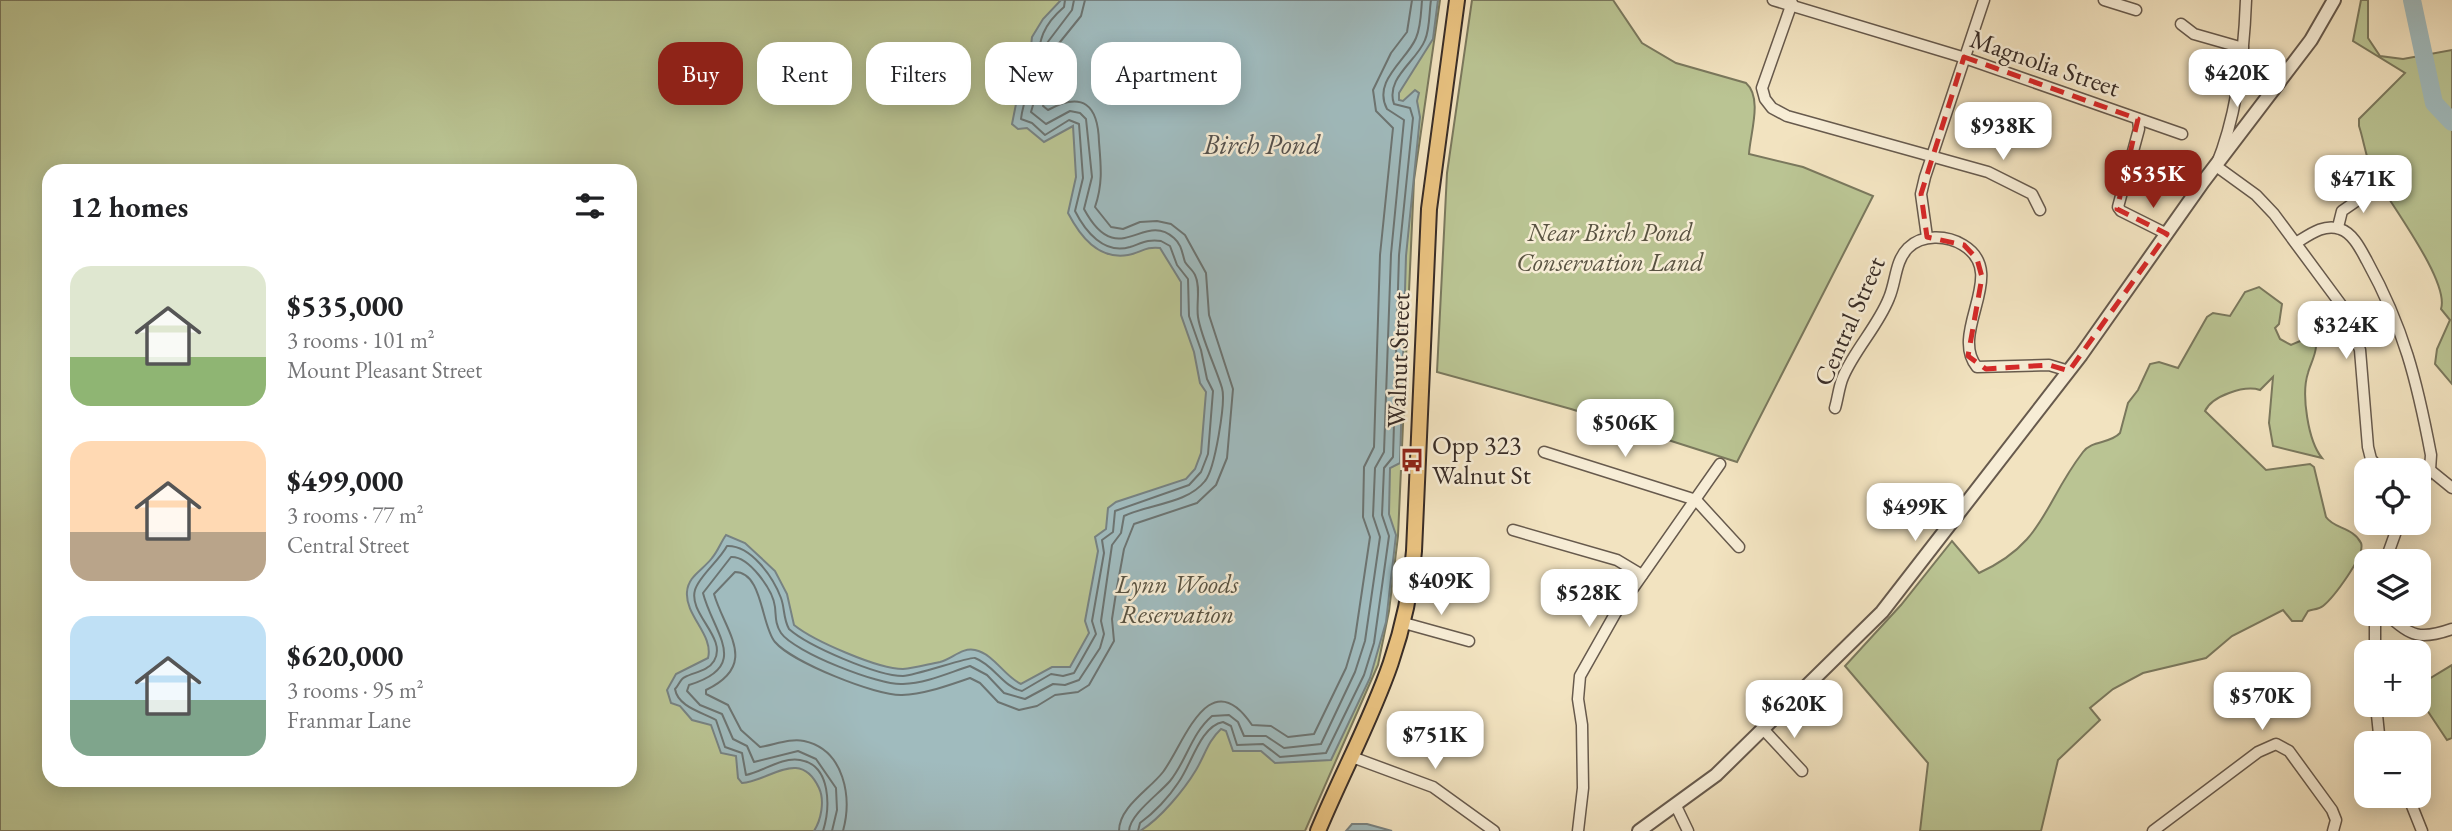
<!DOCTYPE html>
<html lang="en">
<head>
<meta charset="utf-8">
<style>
	:root { --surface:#fff; --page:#f6f6f6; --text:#202124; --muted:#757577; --accent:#8f2418 }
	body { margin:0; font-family:"EB Garamond",serif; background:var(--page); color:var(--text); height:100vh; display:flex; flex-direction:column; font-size:26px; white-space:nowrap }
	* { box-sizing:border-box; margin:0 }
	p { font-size:23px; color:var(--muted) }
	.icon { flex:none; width:38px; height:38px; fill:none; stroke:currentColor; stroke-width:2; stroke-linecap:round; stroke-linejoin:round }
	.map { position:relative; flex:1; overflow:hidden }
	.details { position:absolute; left:42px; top:164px; width:595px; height:623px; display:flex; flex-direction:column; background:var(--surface); border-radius:21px; box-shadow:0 4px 18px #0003 }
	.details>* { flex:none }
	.banner { position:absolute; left:658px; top:42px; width:665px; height:63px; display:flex; gap:14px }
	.fabs { position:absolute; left:2354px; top:458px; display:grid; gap:14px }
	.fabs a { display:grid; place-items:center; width:77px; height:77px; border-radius:14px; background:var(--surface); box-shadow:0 4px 18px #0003; font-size:35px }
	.price { position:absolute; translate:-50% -60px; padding:0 16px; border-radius:14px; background:#fff; color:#222; font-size:23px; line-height:46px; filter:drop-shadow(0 2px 4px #0008) }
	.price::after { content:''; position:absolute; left:50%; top:42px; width:21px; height:16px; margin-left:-10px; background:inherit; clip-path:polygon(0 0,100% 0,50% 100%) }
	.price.on { background:var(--accent); color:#fff }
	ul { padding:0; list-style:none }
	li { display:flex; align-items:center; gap:21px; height:175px; padding:0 28px }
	li span { display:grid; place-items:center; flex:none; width:196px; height:140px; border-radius:21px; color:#555 }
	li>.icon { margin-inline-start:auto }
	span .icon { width:84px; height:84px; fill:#fffc; stroke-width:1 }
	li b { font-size:30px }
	h2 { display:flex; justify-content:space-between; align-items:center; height:84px; padding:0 28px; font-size:30px }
	.pill { padding:0 24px; border-radius:21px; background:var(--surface); box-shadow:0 4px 18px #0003; font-size:24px; line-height:63px }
	.pill.on { background:var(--accent); color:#fff }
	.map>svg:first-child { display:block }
</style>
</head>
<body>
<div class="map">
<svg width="2452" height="831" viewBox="0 0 2452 831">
	<rect width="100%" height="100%" fill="#f2e3c0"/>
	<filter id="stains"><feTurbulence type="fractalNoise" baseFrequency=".00286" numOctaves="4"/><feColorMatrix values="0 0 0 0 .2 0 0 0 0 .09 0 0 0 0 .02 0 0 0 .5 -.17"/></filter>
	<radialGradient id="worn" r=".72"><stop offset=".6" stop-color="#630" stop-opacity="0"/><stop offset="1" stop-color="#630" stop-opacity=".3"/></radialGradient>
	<g fill="#bac493" stroke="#7a785d" stroke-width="2" fill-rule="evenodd">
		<path d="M0 0H1440L1414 180 1398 536 1389 611 1378 665 1305 831H0ZM49 172H630V780H49Z"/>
		<path d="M1472 0H1613L1642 43 1676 63 1746 83C1763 98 1750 134 1749 154L1803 167 1873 196 1737 462 1571 409 1437 372 1447 173Z"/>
		<path d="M2361 0H2368V38L2380 56 2403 59 2452 50V384L2435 364 2437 349 2450 320 2441 309C2450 281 2388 201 2373 173 2366 159 2364 141 2359 126V119L2405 73 2353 41Z"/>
		<path d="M2259 287 2282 304 2279 324 2275 328 2280 339 2291 345 2305 339 2316 347C2315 357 2310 365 2308 373 2301 394 2308 441 2322 458L2273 446 2269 423 2273 377 2260 390C2244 385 2212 396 2205 411L2266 470 2310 464 2314 467 2326 517C2334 529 2353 527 2361 543 2366 555 2333 598 2323 606 2318 610 2313 609 2308 611L2302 621H2292L2283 610 2232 636 2206 658 2143 673 2113 689 2090 708 2100 720 2058 760 2041 831H1920L1928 763 1845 666 1901 605 1952 541 1979 573C2045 543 2043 504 2083 452 2092 440 2110 444 2120 433L2128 403 2138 390 2150 364 2159 362 2178 368 2207 317 2213 313 2230 316 2245 292Z"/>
		<path d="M2452 665V738L2447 740 2419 698V685Z"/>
	</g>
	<g fill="#a0bbbe" stroke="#778282" stroke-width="2">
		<path d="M1061 0H1438L1433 39 1399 93V100L1403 101 1415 90 1419 93 1417 101 1420 117 1406 256 1400 463 1390 468 1389 514 1396 535 1386 622 1370 678 1331 760 1275 763 1261 751H1233L1226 731 1221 729C1208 741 1205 755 1196 770 1184 790 1160 819 1140 831H814C821 820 825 801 819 788 800 747 770 781 742 783L738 778 736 756 721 753 711 725 692 720 680 706 671 703 667 690 676 674 708 658C714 635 685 616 687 592 688 576 703 570 712 558 718 551 721 542 726 535L745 543 775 571 787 594 794 625C814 641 878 669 903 669 915 668 929 664 940 662 952 659 962 647 975 650 994 654 1004 676 1021 684L1052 667H1070L1089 633 1085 621 1098 551 1095 537 1106 529 1108 508 1116 502 1186 479 1195 469 1201 453 1206 392 1200 383 1194 352 1181 315V282L1160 248C1146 246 1140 253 1128 255 1098 260 1080 236 1068 213L1076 177 1073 126 1044 142 1027 128 1018 129 1012 124 1018 94 1029 64 1032 37 1043 19Z"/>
		<path d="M1352 824H1367L1392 831H1346Z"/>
	</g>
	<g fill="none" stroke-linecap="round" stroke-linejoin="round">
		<g stroke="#6c7472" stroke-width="2">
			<path d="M823 831C830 809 832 765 800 760 780 757 763 772 746 775L742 753 725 747 716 720C702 712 678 707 675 689 679 685 680 679 685 677 695 672 708 671 714 661 728 638 688 614 695 590 699 576 719 561 727 546 751 545 773 577 781 598 785 609 783 618 789 629 808 646 877 676 903 676 917 675 971 656 975 658 994 665 1003 687 1022 691L1051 674 1063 676 1074 673 1096 634 1092 621 1104 553 1102 540 1113 532 1115 511 1189 485 1201 472 1208 454 1213 391 1207 379 1201 350 1189 316 1188 279 1177 265 1170 246 1161 241C1148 239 1142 243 1130 247 1104 255 1085 231 1075 211L1083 178 1079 124 1069 120 1045 135 1032 123 1021 119C1023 100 1032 84 1036 65 1040 39 1042 26 1064 7L1065 0"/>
			<path d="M832 831 837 810 836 788 816 759 798 751 754 762 747 746 733 739 722 714 700 705 687 691 689 685C752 666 713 633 703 593L731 557C749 556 773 590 775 607 776 616 775 624 781 633 794 652 880 686 903 684 927 683 948 673 970 666L987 675 1004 693 1025 699 1053 684 1065 685 1079 680 1100 648 1104 634 1101 621 1112 545 1121 533 1124 516C1149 504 1187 504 1205 481 1215 469 1226 401 1222 388 1216 368 1201 337 1198 317 1196 304 1201 287 1195 275 1193 270 1188 267 1185 262 1182 253 1182 245 1174 238 1143 210 1118 272 1084 209L1092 177 1086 119 1080 113 1070 111 1046 124 1031 112 1044 67 1047 43 1072 10 1074 0"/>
			<path d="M843 831C852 798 845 750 804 741 790 738 774 745 760 747L741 730 728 705 706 694V690C760 664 725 632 714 594L735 572C763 572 761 626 775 642 792 662 876 696 902 695 926 694 949 685 970 678L980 683 998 702 1019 710 1037 706 1055 695 1078 692 1089 685 1114 641 1112 619 1116 593 1124 549 1134 524 1197 503 1216 485 1227 458 1233 389 1209 315 1206 273 1185 235 1171 224 1157 221 1140 222 1123 229 1111 227 1095 207C1103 184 1101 166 1099 142 1098 105 1083 91 1048 110L1043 106 1054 69 1056 47 1081 16 1085 0"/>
			<path d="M1119 831C1119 807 1149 790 1163 772 1184 744 1209 661 1252 725L1271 726 1288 737 1314 734 1346 668 1355 638 1370 537 1363 517 1364 467 1374 447 1380 255 1393 128 1376 111 1373 90 1391 53 1407 32 1412 0"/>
			<path d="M1129 831C1130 814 1159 794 1170 781 1187 760 1191 734 1212 716L1229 715 1238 722 1244 736H1266L1284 748 1321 744 1355 672 1365 641 1380 537 1373 516 1375 468 1384 452 1391 254 1404 120 1387 109C1372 81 1407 60 1416 38 1421 27 1421 12 1422 0"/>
			<path d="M1138 831 1140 823C1154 813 1169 797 1178 783 1191 766 1200 726 1223 722L1231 726 1237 745 1263 744 1280 757 1326 753 1364 675 1374 643 1389 536 1382 515 1384 468 1393 457 1399 255 1413 118 1410 108 1394 104C1385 78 1417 61 1425 40 1430 28 1429 13 1431 0"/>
		</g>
		<path stroke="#a0bbbe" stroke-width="18" d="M2412 0 2434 103 2452 122"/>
		<g stroke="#675a4d" stroke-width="13">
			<g id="minor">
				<path d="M1773 0 1962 57 2182 134"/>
				<path d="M2104 0 2136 10"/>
				<path d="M2246 0C2244 55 2237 115 2216 166L2256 195 2274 214 2345 310 2360 350 2368 447 2371 459 2381 471"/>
				<path d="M1792 3 1762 88 1765 99 1772 108 1787 116 1988 172 2032 194 2040 210"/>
				<path d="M2181 24 2194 34 2243 48"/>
				<path d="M2237 80 2270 92"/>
				<path d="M2138 119 2139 129 2118 207 2121 211 2167 234"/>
				<path d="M2338 227 2342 211 2371 191"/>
				<path d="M1927 237 1921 194 1925 177 1984 0"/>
				<path d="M2296 243C2309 235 2324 223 2340 229 2353 233 2361 250 2367 261 2404 328 2417 381 2431 455L2430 470"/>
				<path d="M1835 408C1838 398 1839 386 1843 377 1855 349 1878 326 1889 298 1896 282 1895 261 1908 248 1922 234 1947 235 1963 245 2010 273 1948 332 1977 367L2049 365 2069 371"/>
				<path d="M1544 452 1696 500 1739 547"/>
				<path d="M2418 490 2430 470 2452 488"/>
				<path d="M1513 530 1617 560 1642 575"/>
				<path d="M2385 562 2399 523"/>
				<path d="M2375 614V653"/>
				<path d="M2387 614C2410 637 2421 640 2452 629"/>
				<path d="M1404 623 1469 641"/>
				<path d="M2376 705 2380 744"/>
				<path d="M1764 730 1802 771"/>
				<path d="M1352 757 1433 787 1494 831"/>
				<path d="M2408 796 2422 831"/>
				<path d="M1676 806 1688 831"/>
				<path d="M1578 831 1583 788 1582 725 1578 699 1580 676 1615 614 1720 464"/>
				<path d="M2153 831 2258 752 2276 744 2289 751 2332 810 2336 820 2333 831"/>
			</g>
		</g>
		<g stroke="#675a4d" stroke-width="16">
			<path id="tertiary" d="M1639 831 1716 775 1882 612 2081 355 2203 182 2311 40 2334 0"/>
		</g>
		<g stroke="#392d27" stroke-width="18">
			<path id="primary" d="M1318 831C1359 733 1406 662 1414 551L1429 209 1457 0"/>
		</g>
		<use href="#minor" stroke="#f7edd6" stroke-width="10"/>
		<use href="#tertiary" stroke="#f7edd6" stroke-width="12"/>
		<use href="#primary" stroke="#e9c280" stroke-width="14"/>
	</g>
	<path fill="none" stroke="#d62828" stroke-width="5" stroke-dasharray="14 9" stroke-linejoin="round" d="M1964 57 2138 119 2117 209 2167 234 2069 371 2049 365 1986 369 1968 356 1982 277 1977 259 1964 245 1927 237 1921 194Z"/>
	<defs>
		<g id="bus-bare" transform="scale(1.89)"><path d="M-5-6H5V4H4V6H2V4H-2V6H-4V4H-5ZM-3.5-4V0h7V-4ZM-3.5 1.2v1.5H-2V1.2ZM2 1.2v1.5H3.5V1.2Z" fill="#8f2418" stroke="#f7edd6" stroke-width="2.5" paint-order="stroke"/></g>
	</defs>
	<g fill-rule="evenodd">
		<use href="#bus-bare" x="1412" y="460"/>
	</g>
	<g text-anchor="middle" stroke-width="5" stroke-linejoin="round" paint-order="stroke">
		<g font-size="26" fill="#392d27" stroke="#f7edd6">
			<text transform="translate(2045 63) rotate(19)" y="9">Magnolia Street</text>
			<text transform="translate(1849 321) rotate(-66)" y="9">Central Street</text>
			<text transform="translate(1398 360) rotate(-88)" y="9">Walnut Street</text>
		</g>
		<g font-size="26" font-style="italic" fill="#595342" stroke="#f7edd6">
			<text x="1610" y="241">Near Birch Pond<tspan x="1610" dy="30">Conservation Land</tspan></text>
			<text x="1177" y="593">Lynn Woods<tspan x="1177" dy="30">Reservation</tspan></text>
		</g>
		<g font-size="26" fill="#392d27" stroke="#f7edd6" text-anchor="start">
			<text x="1432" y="454">Opp 323<tspan x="1432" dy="30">Walnut St</tspan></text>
		</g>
		<g font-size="28" font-style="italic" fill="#53504d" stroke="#f7edd6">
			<text x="1262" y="154">Birch Pond</text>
		</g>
	</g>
	<rect width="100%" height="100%" filter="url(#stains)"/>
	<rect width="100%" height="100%" fill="url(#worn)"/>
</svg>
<div class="fabs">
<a><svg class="icon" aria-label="locate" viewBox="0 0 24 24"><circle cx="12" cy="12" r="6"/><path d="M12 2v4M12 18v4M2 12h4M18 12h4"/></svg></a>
<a><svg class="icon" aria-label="layers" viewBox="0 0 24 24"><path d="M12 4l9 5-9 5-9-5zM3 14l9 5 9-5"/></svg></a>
<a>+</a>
<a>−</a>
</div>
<b class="price" style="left:2237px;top:109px">$420K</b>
<b class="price" style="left:2003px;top:162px">$938K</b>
<b class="price on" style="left:2153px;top:210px">$535K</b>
<b class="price" style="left:2363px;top:215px">$471K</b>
<b class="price" style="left:2346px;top:361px">$324K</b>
<b class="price" style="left:1625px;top:459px">$506K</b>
<b class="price" style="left:1915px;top:543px">$499K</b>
<b class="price" style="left:1441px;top:617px">$409K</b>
<b class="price" style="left:1589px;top:629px">$528K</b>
<b class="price" style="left:2262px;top:732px">$570K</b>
<b class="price" style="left:1794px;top:740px">$620K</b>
<b class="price" style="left:1435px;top:771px">$751K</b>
<div class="banner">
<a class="pill on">Buy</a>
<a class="pill">Rent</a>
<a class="pill">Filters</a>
<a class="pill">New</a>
<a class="pill">Apartment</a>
</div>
<section class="details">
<h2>12 homes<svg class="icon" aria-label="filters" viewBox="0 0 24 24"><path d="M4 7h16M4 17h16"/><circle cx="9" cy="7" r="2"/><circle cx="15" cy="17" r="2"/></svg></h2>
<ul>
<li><span style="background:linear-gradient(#dfe7d0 65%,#8fb573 0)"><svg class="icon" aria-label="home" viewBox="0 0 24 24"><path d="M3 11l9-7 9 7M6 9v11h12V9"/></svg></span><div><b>$535,000</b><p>3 rooms · 101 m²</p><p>Mount Pleasant Street</p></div></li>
<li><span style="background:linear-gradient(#ffd9b3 65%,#b9a48a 0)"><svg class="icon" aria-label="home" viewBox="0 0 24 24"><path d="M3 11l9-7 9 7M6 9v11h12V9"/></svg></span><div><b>$499,000</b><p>3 rooms · 77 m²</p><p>Central Street</p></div></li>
<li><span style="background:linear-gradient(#bfe0f5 60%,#7fa58c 0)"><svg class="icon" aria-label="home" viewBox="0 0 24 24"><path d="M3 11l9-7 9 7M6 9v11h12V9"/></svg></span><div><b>$620,000</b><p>3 rooms · 95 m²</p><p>Franmar Lane</p></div></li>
</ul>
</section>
</div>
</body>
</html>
